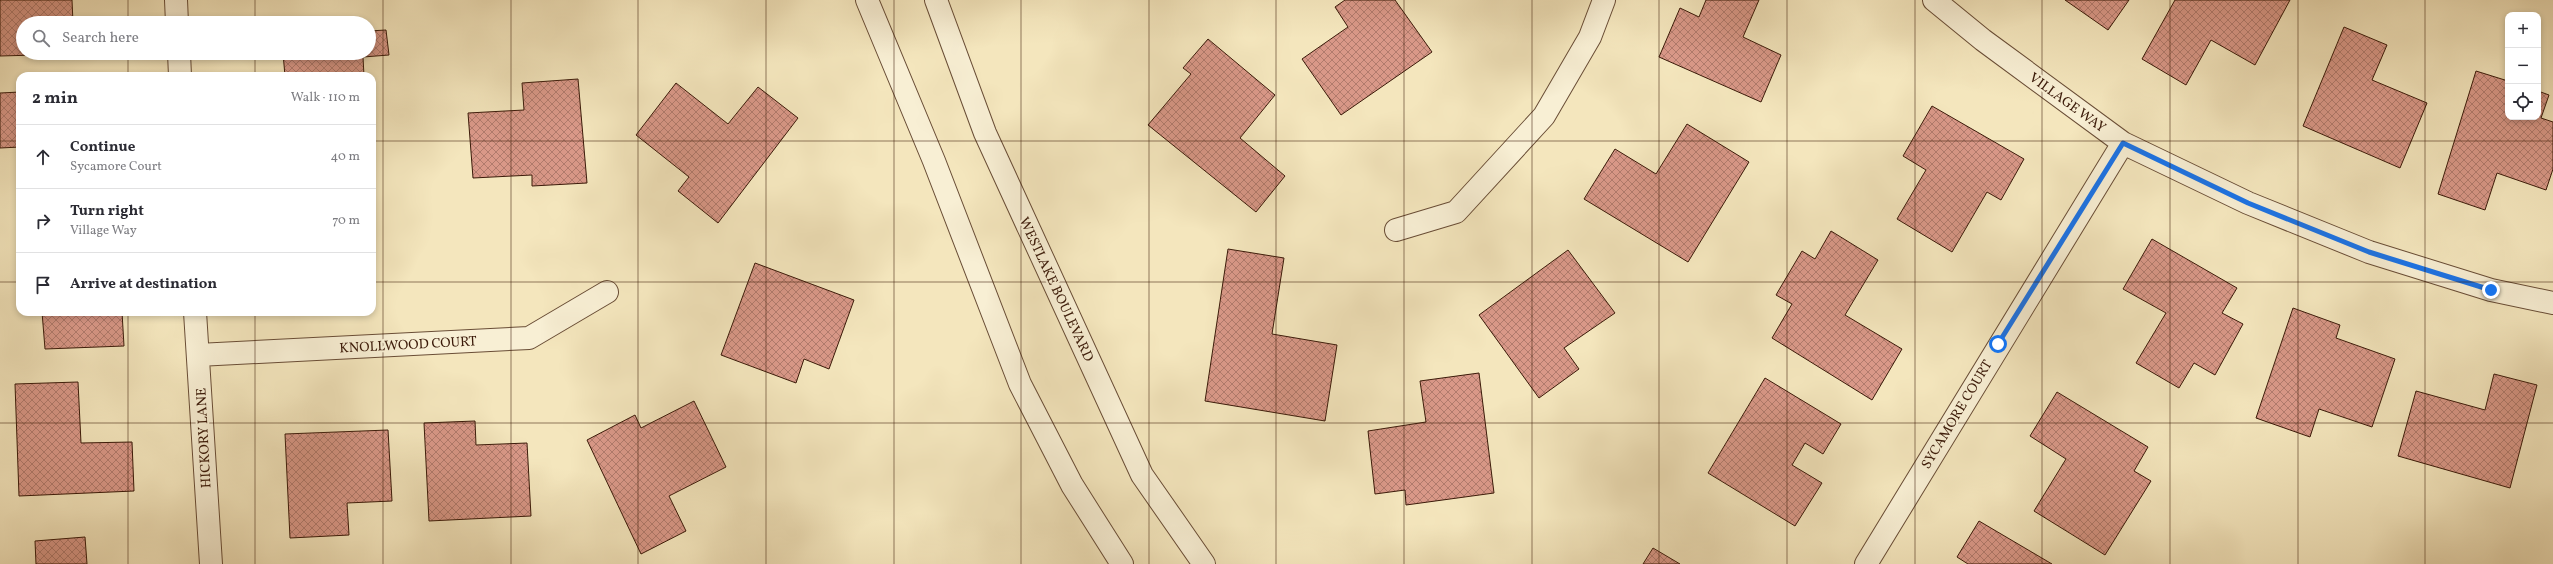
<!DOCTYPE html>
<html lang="en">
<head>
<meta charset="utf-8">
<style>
  body { margin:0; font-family:Vollkorn,serif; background:#f7f7f7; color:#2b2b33 }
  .controls { position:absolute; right:12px; top:12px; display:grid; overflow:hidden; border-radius:8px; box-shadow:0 2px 6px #0003 }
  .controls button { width:36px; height:36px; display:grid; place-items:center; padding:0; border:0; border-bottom:1px solid #e1e1e2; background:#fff; color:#2b2b33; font:20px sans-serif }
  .stop { position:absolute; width:12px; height:12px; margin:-9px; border:3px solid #1a73e8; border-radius:50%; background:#fff }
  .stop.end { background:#1a73e8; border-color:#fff; box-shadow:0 1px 4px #0008 }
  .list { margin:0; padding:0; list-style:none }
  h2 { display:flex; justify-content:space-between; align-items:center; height:52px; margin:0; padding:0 16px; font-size:17px }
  h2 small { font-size:13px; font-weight:400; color:#7c7c81 }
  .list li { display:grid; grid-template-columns:26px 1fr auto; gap:12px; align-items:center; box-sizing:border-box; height:64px; padding:0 16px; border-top:1px solid #e1e1e2 }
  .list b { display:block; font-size:15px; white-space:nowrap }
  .list p { margin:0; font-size:13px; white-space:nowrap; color:#7c7c81 }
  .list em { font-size:13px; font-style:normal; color:#7c7c81 }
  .icon { flex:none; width:22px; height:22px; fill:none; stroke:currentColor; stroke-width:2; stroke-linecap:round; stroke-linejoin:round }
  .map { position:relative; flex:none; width:2553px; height:564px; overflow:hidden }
  .search { position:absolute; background:#fff; box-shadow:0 2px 6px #0003; left:16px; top:16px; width:360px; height:44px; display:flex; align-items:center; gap:10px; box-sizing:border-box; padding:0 14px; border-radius:22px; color:#7c7c81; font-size:15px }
  .panel { position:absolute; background:#fff; box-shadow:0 2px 6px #0003; left:16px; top:72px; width:360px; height:244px; border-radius:12px }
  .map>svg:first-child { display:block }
  .building { fill:url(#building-cross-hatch); stroke:#3b1a09 }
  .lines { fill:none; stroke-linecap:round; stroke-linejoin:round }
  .minor-casing { stroke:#694d36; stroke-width:24 }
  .tertiary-casing { stroke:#694d36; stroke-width:24 }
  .minor { stroke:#f8efd4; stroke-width:22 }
  .tertiary { stroke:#f8efd4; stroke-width:22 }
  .route { stroke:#1a73e8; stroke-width:5 }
  .grid { fill:none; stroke:#3b1a09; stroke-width:1; stroke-opacity:0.55 }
  .labels { text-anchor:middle; stroke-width:4; stroke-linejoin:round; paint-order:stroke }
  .street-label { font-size:14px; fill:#3b1a09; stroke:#f8efd4 }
</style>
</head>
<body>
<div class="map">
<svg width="2553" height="564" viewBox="0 0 2553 564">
  <defs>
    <pattern id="building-cross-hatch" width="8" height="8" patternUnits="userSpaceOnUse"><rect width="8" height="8" fill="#d99888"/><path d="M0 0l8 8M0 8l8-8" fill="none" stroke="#b17b6d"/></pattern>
  </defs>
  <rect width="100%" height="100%" fill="#f4e6bd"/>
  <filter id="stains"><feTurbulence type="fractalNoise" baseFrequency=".005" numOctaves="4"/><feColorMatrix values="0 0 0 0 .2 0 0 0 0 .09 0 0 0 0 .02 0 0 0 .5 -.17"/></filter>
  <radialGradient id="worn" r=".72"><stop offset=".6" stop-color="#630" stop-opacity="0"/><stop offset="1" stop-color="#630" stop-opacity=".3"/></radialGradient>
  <!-- building -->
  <path class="building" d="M0,0h72l1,23h-50v30l50,1 -73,2z
    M1345,0h50l37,52 -91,63 -39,-56 46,-32 -13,-20z
    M1706,0h53l-16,37 38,18 -20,47 -102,-45 21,-49 19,9z
    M2065,0h64l-21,30z
    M2175,0h115l-35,65 -44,-25 -25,45 -44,-26z
    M2344,27l43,18 -15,35 55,23 -27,65 -97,-42z
    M386,30l3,25 -26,2 1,19h-79l-2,-23h86v-22z
    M1208,39l67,56 -35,43 45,38 -29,36 -108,-87 43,-51 -8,-6z
    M2476,71l32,10v36h30v-26l11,4 -8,23 12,4v47l-7,21 -49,-17 -12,37 -47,-16z
    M578,79l9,104 -55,3v-11l-59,3 -5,-65 56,-3 -2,-27z
    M676,83l52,41 30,-37 40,31 -80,105 -40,-32 11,-14 -53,-42z
    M20,92v55l-20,1v-55z
    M1932,106l92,53 -23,41 -14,-8 -35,60 -55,-33 29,-49 -23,-14z
    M1687,124l62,38 -61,100 -104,-63 31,-50 41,25z
    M1831,231l47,29 -33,55 57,34 -30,51 -100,-62 20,-34 -16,-9 26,-44 13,8z
    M2152,239l85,49 -15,25 21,11 -28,51 -21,-12 -15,25 -43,-25 30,-50 -43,-24z
    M1228,249l56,9 -12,76 65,11 -12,76 -120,-20z
    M1568,250l47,63 -51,35 15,21 -40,29 -60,-83z
    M755,263l99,37 -25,69 -25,-10 -8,24 -75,-28z
    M2293,308l47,17 -4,13 59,21 -23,68 -53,-18 -9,28 -54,-19z
    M42,312h80l2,34 -79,3z
    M1479,373l15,120 -88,12 -1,-15 -30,4 -7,-63 58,-9 -6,-41z
    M2494,374l43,11 -27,103 -112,-32 18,-65 69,19z
    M1765,378l76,46 -18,30 -18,-11 -13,22 30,18 -27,43 -87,-53z
    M78,382l3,61 51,-1 2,49 -115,5 -4,-112z
    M2057,392l91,55 -14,24 17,10 -46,74 -71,-44 32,-52 -36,-23z
    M694,401l32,66 -57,29 17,35 -45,23 -54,-114 48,-25 6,13z
    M475,421l1,24 51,-2 4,73 -102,5 -5,-98z
    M388,430l4,71 -45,2 2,32 -59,3 -5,-104z
    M1979,521l73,43h-84l-11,-7z
    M85,537l2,27h-51l-1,-23z
    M1653,548l27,16h-37z"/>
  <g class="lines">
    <defs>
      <path id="minor" d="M176,0l1,23
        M1934,0l49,40 140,103 125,60 121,49 122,38 62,13
        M179,53l1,23
        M1396,230l60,-18 88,-96 46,-79 14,-37
        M195,312l16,252
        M198,355l331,-17 78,-46
        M1866,564l257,-421"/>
      <path id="tertiary" d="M867,0l67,161 86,223 52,101 50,79
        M936,0l49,133 157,342 62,89"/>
    </defs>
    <!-- minor casing -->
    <use href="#minor" class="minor-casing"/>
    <!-- tertiary casing -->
    <use href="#tertiary" class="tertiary-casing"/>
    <!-- minor -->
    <use href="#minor" class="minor"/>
    <!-- tertiary -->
    <use href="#tertiary" class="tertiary"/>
  </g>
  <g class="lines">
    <!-- route -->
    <path class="route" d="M1998,344l125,-201 125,60 121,49 122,38"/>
  </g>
  <!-- grid -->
  <path class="grid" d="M128,0v23M255,0v23M383,0v564M511,0v564M638,0v564M766,0v564M894,0v564M1021,0v564M1149,0v564M1276,0v564M1404,0v564M1532,0v564M1659,0v564M1787,0v564M1915,0v564M2042,0v564M2170,0v564M2298,0v564M2425,0v564M128,53v23M255,53v23M0,141h20M372,141h2181M0,282h20M372,282h2181M128,312v252M255,312v252M0,423h2553"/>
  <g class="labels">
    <!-- street labels -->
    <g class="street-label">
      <text transform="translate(2068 102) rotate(36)" y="5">VILLAGE WAY</text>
      <text transform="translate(1057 289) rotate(65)" y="5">WESTLAKE BOULEVARD</text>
      <text transform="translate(408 344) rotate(-3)" y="5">KNOLLWOOD COURT</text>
      <text transform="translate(1956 414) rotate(-59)" y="5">SYCAMORE COURT</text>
      <text transform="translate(203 438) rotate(-93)" y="5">HICKORY LANE</text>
    </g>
  </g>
  <rect width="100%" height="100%" filter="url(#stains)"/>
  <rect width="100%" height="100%" fill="url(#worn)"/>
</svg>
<div class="controls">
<button>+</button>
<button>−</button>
<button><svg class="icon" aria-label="locate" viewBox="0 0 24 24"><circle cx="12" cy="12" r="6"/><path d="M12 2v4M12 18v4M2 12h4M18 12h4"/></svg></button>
</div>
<div class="stop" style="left:1998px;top:344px"></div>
<div class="stop end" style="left:2491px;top:290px"></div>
<div class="search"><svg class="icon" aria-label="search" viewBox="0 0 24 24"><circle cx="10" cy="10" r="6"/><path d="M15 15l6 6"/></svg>Search here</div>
<section class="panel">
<h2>2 min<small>Walk · 110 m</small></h2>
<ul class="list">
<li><svg class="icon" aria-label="ahead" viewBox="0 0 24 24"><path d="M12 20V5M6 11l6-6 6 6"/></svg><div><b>Continue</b><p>Sycamore Court</p></div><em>40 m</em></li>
<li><svg class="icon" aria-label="right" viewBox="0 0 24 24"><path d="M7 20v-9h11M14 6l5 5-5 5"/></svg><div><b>Turn right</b><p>Village Way</p></div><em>70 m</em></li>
<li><svg class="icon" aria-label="arrive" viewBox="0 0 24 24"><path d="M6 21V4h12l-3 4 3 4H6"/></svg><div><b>Arrive at destination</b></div></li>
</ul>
</section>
</div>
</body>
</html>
